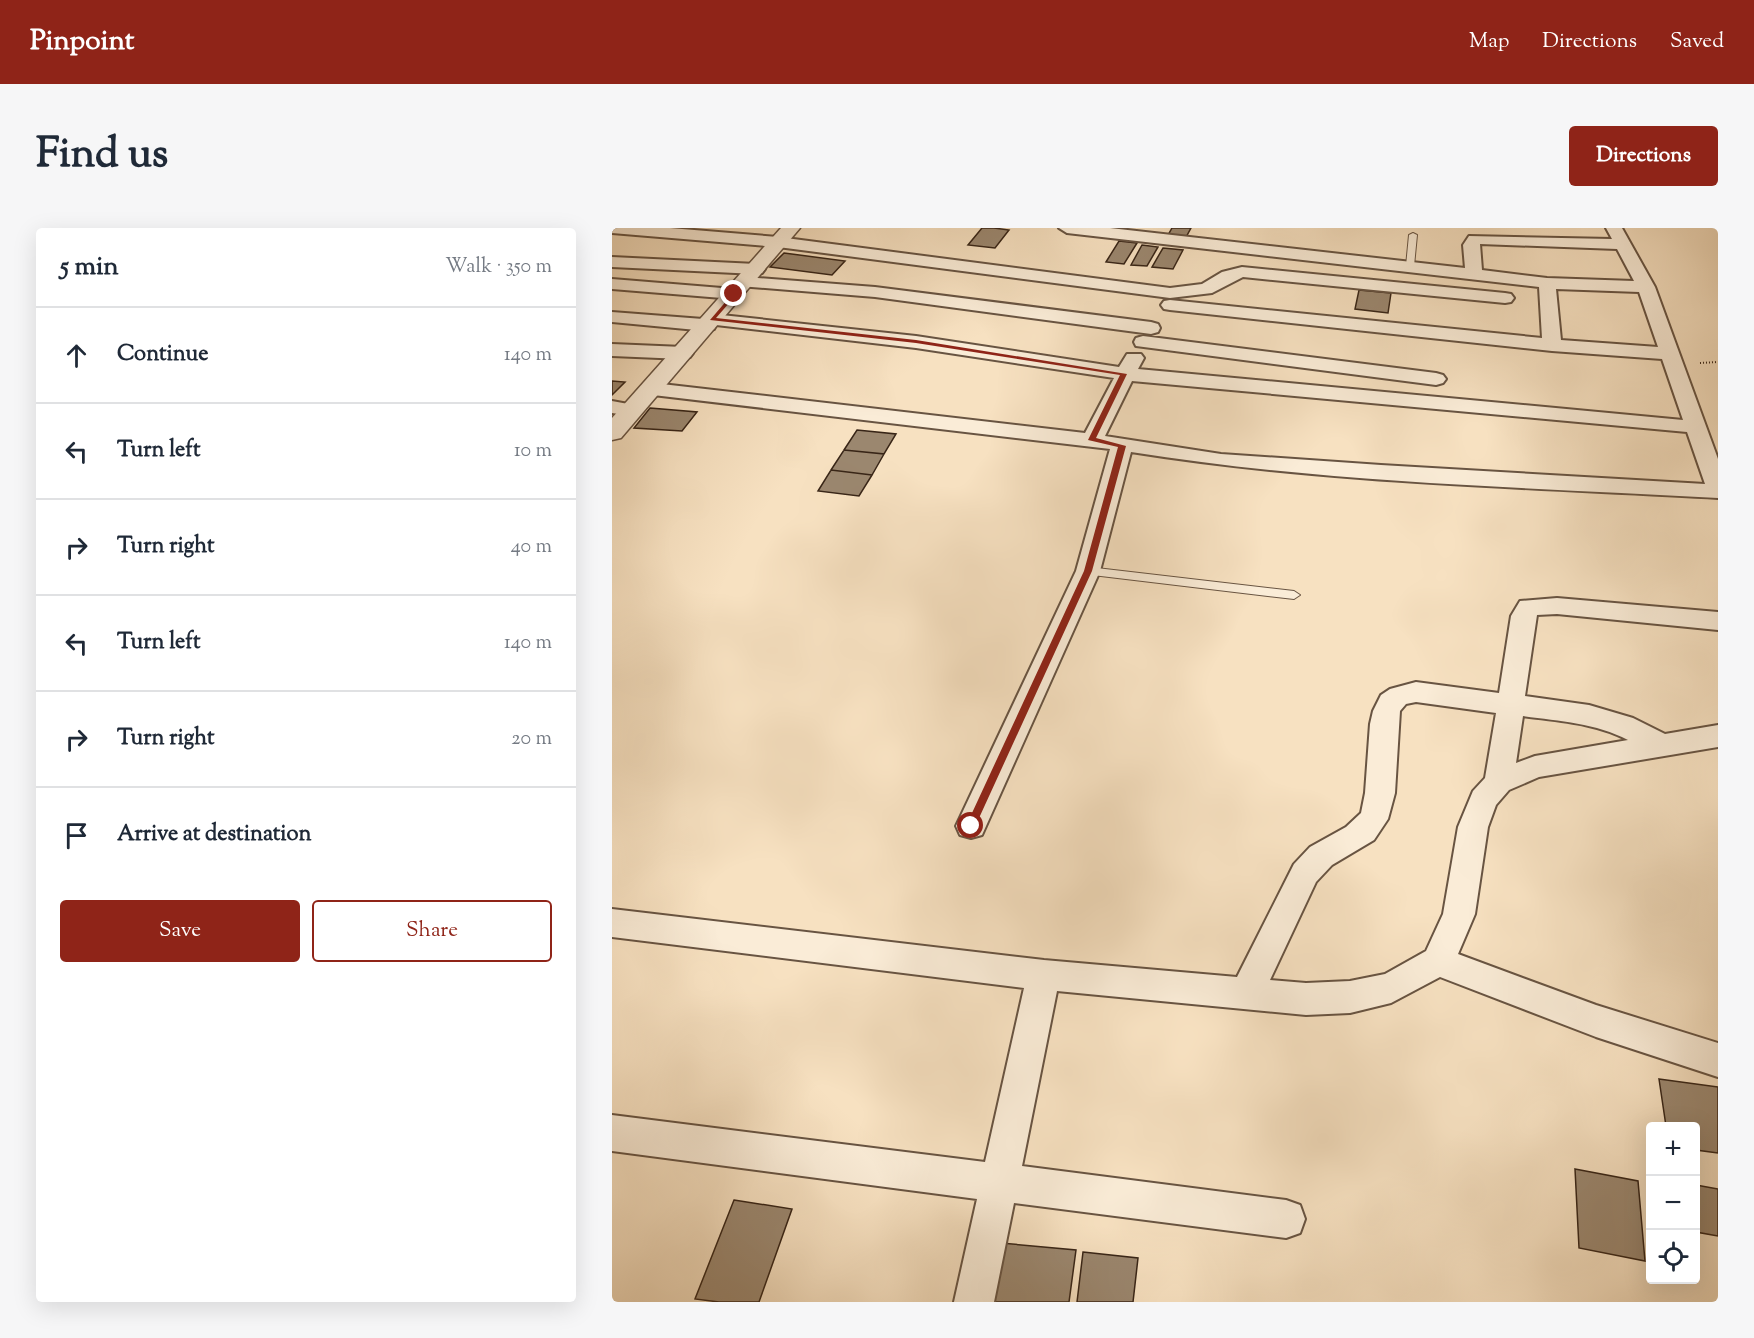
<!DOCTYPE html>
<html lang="en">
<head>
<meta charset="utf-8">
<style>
  body { margin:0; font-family:"Sorts Mill Goudy",serif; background:#f6f6f7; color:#1f2937 }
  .controls { position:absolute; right:18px; bottom:18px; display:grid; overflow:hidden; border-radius:6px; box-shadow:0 6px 24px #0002 }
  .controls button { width:54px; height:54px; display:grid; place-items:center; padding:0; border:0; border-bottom:2px solid #e0e1e3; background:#fff; color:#1f2937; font:30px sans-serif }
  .stop { position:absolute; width:18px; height:18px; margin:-14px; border:4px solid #8f2418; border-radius:50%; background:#fff }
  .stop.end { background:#8f2418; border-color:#fff; box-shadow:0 2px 6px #0008 }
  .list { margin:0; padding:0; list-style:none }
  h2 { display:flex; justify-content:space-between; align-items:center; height:78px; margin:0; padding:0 24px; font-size:26px }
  h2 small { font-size:20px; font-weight:400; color:#747a83 }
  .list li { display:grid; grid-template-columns:39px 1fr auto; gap:18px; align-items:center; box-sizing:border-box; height:96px; padding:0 24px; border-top:2px solid #e0e1e3 }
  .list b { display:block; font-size:22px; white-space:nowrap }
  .list em { font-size:20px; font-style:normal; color:#747a83 }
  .actions { display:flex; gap:12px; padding:18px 24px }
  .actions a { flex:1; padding:14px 0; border:2px solid #8f2418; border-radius:6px; text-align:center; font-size:21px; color:#8f2418 }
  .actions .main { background:#8f2418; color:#fff }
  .icon { flex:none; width:33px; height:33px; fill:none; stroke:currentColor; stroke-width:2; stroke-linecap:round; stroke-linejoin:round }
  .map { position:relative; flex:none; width:1106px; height:1074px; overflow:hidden; border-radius:6px }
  header { display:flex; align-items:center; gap:36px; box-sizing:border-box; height:84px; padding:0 30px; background:#8f2418; color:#fff }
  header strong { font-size:28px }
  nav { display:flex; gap:33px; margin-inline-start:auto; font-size:21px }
  .intro { display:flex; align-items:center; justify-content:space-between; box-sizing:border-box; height:144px; padding:0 36px }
  h1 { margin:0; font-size:42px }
  .button { padding:15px 27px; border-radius:6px; background:#8f2418; color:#fff; font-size:21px; font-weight:700 }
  main { display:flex; gap:36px; padding:0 36px }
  aside { flex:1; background:#fff; border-radius:6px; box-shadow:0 6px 24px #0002 }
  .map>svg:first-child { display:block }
  .building { fill:#9b876f; stroke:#382517; stroke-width:1.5 }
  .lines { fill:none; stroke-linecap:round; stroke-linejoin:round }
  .service-casing { stroke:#685442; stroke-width:2 }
  .minor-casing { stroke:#685442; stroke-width:4 }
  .tertiary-casing { stroke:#685442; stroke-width:3 }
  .path { stroke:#382517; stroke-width:2; stroke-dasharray:1 2; stroke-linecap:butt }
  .service { fill:#faecd7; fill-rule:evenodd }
  .minor { fill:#faecd7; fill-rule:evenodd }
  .tertiary { fill:#faecd7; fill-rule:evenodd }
  .route { fill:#8f2418 }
</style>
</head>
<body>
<header>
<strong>Pinpoint</strong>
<nav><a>Map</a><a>Directions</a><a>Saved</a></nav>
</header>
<div class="intro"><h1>Find us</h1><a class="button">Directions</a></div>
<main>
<aside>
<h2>5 min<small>Walk · 350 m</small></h2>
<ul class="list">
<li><svg class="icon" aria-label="ahead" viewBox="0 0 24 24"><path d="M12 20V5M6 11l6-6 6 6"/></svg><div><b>Continue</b></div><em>140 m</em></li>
<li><svg class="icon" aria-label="left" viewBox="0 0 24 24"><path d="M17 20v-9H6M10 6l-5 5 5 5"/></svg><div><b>Turn left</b></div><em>10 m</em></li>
<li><svg class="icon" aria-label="right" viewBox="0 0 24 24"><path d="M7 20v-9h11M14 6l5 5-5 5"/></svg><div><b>Turn right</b></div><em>40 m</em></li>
<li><svg class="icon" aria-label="left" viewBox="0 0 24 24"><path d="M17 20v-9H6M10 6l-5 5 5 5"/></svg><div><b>Turn left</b></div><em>140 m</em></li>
<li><svg class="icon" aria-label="right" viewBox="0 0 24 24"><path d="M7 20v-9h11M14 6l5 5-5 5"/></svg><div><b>Turn right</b></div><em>20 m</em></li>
<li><svg class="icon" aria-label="arrive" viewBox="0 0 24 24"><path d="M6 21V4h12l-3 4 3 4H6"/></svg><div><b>Arrive at destination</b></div></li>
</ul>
<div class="actions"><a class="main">Save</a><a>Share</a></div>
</aside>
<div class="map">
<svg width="1106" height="1074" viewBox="0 0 1106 1074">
  <rect width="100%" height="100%" fill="#f7e1c1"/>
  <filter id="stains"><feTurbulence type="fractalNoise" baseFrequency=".00333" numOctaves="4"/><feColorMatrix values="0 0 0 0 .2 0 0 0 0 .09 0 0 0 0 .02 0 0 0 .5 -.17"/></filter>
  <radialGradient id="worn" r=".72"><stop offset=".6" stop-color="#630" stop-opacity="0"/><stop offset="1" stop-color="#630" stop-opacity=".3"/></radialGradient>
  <!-- building -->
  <path class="building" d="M370,0h12l15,2 -14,18 -27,-3z
    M560,0h19l-6,11 -18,-2z
    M507,13l18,2 -13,21 -18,-2z
    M530,17l16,2 -11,19 -16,-1z
    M551,20l20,2 -10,19 -21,-2z
    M172,25l61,8 -13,14 -62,-8z
    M747,62l32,3 -3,20 -33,-4z
    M0,153l13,1 -13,13z
    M38,180l47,4 -15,19 -48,-3z
    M245,202l39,4 -12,20 -40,-4z
    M232,222l40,4 -12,21 -41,-5z
    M219,242l41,5 -13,21 -41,-5z
    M1047,851l59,8v66l-22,-3v-24h-30z
    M963,941l63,12 7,80 -66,-13z
    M1084,957l22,4v47l-22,-4z
    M122,972l58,9 -33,93h-40l-24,-3z
    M389,1015l75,7 -7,52h-80z
    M471,1024l55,6 -5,44h-56z"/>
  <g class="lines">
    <defs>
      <path id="service" d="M801,5l4,2 -3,31 -4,2 -4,-2 3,-31z
        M476,339l206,24 6,4 -6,4 -210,-25v-6z"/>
      <path id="minor" d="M0,0h58l108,9 392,51 32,-4 20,-12 20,-5 263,26 6,1 3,4 -3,4 -6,1 -262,-26 -31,16 -42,5 -392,-51 -166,-14z
        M447,0h51l355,40 -2,-23 6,-9 143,3 -6,-11h16l33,59 63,172v39c-196,-11 -393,-15 -587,-46l-31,119 -118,264 -11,3 -11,-3 -4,-9 120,-255 34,-122 -457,-54 -7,-2 -3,-4 3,-4 7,-2 432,50 29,-55 -198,-30 -200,-23 -2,4 -7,2 -95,-9v-10l91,7 3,-4 6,-1 204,22 203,31 8,-13h14l3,4 -6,11 545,51 -21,-61 -110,-8 -382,-41 -6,-1 -3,-4 3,-4 6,-1 372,38 -3,-51 -472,-54zM868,16l137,5 17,32 -87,-3 -65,-8zM944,61l83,3 19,55 -97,-7zM520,153l555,51 18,52 -324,-19 -160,-11 -116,-18z
        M0,29l144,7 6,1 3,4 -3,4 -6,1 -144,-7z
        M133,49l130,10 276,35 7,2 2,4 -2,4 -7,2 -276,-37 -136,-11 -3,-4 3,-4z
        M0,51l122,10 6,1 3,4 -3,4 -6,1 -122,-10z
        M531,108l293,37 7,2 3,4 -3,4 -7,2 -300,-39 -2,-4 2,-4z
        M0,116l71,3 7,2 3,4 -3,4 -7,2 -71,-3z
        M0,173l27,5 3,4 -3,4 -7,2 -20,-3z
        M945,370l161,14v18l-161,-16 -20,1 -12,81 64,9 44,13 32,16 53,-9v22l-179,30 -30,13 -13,15 -8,22 -13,87 -17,40 138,51 122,38v34l-122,-40 -156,-60 -49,26 -41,10 -44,2 -249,-24 -35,175 264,34 14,5 5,14 -5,14 -14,5 -272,-35 -20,99h-40l23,-103 -365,-48v-36l373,47 39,-174 -412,-51v-28l432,51 193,17 57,-113 16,-17 36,-20 15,-14 4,-20 5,-69 3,-13 8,-16 9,-6 26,-7 83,11 12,-77 9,-15zM804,474l80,11 -11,65 -12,13 -15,36 -15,87 -17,37 -41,23 -35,7 -44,2 -36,-3 46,-98 16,-17 42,-25 14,-21 7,-26 5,-82 6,-7zM911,488c36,5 73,7 105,24l-93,16 -19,7z"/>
      <path id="tertiary" d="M169,0h19l-179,210 -9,2v-22z"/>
    </defs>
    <!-- service casing -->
    <use href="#service" class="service-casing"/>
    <!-- minor casing -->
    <use href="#minor" class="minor-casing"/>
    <!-- tertiary casing -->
    <use href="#tertiary" class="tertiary-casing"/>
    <!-- path -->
    <path class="path" d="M1088,135l18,-1"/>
    <!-- service -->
    <use href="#service" class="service"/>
    <!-- minor -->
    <use href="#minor" class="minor"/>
    <!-- tertiary -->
    <use href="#tertiary" class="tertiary"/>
  </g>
  <!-- route -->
  <path class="route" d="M122,64l3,2 -21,24 200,22 211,34 -31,64 30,8 -34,125 -118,258h-7l-1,-3 118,-255 34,-124 -30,-7 32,-65 -204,-32 -206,-23z"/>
  <rect width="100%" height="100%" filter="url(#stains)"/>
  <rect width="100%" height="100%" fill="url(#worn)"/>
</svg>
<div class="controls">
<button>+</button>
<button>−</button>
<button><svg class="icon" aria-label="locate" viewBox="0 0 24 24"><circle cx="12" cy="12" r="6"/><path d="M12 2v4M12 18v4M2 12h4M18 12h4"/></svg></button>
</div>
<div class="stop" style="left:359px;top:598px"></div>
<div class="stop end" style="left:122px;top:66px"></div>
</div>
</main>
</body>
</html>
